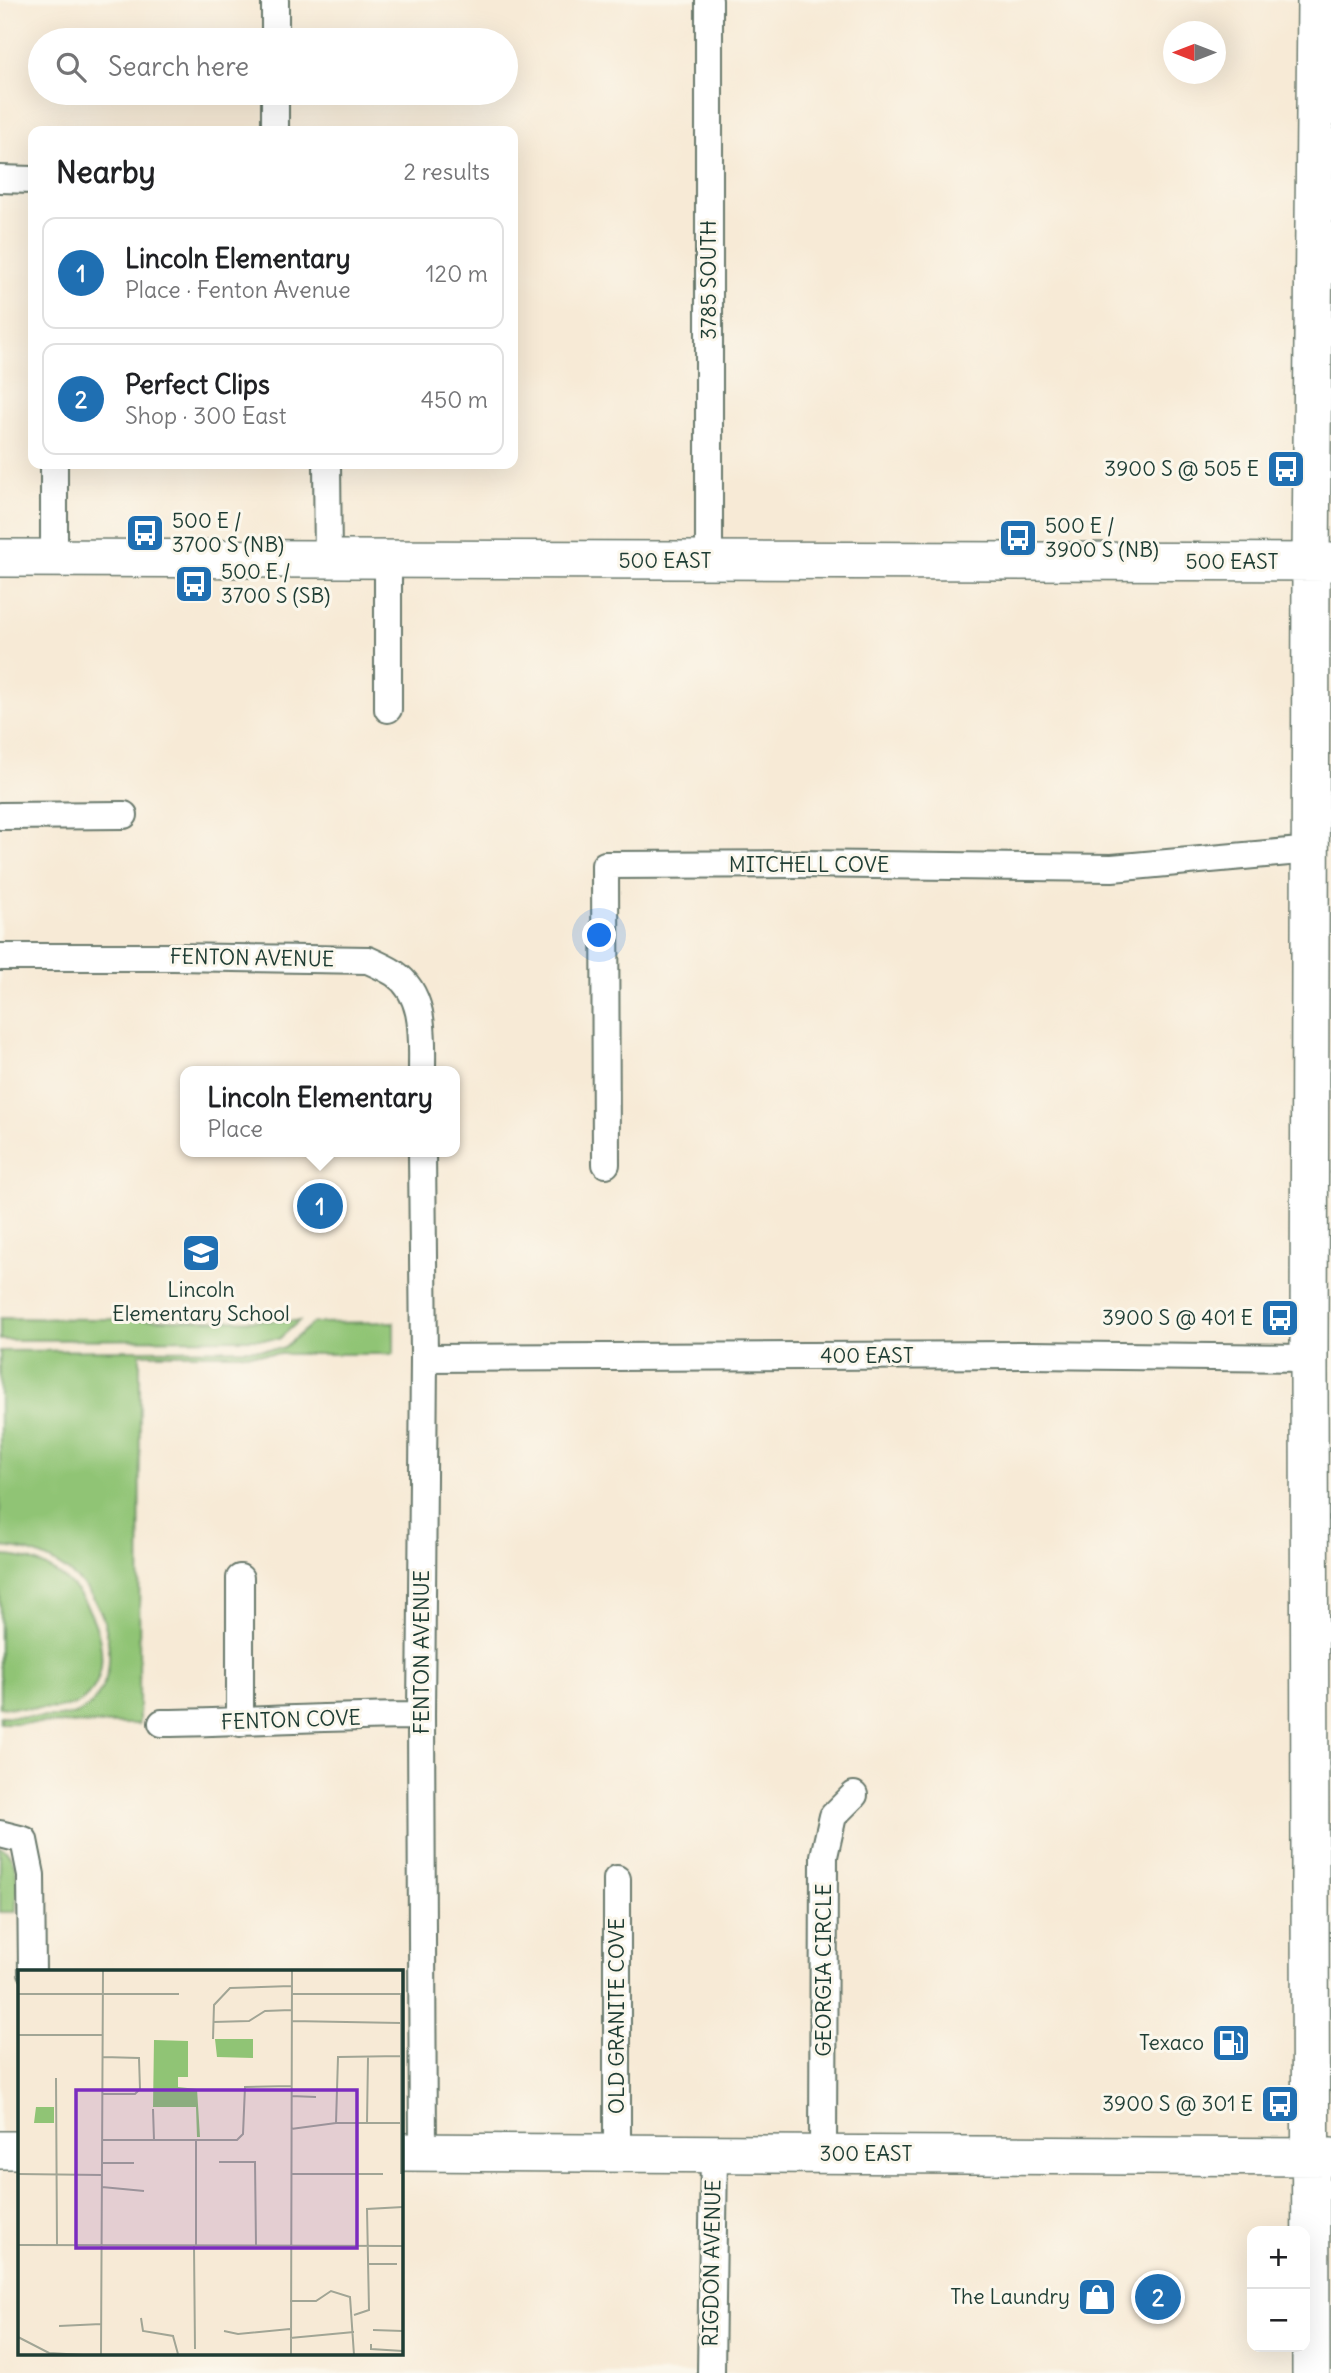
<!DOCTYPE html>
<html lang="en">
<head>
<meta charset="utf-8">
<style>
  body { margin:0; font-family:Delius,sans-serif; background:#f2f2f2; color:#202124 }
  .controls { position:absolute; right:21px; bottom:21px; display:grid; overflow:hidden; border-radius:14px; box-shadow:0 7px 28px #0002 }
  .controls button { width:63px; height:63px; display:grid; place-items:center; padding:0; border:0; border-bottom:2px solid #e0e0e0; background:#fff; color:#202124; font:35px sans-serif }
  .compass { position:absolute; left:1163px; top:21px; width:63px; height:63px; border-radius:50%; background:#fff; box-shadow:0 7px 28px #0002; rotate:270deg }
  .you { position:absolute; left:600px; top:936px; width:24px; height:24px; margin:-18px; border:5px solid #fff; border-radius:50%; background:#1a73e8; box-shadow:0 0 0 10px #1a73e833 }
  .badge { display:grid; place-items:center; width:46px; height:46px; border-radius:50%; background:#1f6fb2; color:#fff; font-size:23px; font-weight:700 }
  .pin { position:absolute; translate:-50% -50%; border:4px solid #fff; box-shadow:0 2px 7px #0006 }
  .popup { position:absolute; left:180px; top:1066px; width:280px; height:91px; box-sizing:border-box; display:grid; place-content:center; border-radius:14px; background:#fff; filter:drop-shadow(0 2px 5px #0005); font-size:23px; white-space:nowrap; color:#757577 }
  .popup b { font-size:26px; color:#202124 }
  .popup::after { content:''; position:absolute; left:50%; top:100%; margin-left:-14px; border:14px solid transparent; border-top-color:#fff }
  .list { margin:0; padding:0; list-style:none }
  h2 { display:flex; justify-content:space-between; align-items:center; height:91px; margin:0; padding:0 28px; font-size:30px }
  h2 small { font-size:23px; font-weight:400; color:#757577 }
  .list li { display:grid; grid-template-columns:46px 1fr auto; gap:21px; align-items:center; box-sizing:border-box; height:112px; margin:0 14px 14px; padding:0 14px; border:2px solid #e0e0e0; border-radius:14px }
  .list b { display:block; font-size:26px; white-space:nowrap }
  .list p { margin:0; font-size:23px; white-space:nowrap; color:#757577 }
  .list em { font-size:23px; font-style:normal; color:#757577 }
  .icon { flex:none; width:38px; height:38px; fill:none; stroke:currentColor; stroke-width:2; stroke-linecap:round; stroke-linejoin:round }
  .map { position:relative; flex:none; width:1331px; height:2373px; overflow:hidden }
  .search { position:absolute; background:#fff; box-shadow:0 7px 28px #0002; left:28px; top:28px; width:490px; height:77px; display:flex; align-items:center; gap:18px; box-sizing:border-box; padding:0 24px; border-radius:38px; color:#757577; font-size:26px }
  .panel { position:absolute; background:#fff; box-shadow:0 7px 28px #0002; left:28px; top:126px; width:490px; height:343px; border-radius:14px }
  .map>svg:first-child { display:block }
  .green { fill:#90c475; stroke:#588054; stroke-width:2 }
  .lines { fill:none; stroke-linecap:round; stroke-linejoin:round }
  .street-casing { stroke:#6b7a6d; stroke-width:30 }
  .secondary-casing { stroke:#6b7a6d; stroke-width:40 }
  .street { stroke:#fff; stroke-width:26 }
  .secondary { stroke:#fff; stroke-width:37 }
  .labels { text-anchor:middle; stroke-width:6; stroke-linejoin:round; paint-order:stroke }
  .street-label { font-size:21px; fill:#1f3d34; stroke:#fbf7ec }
  .poi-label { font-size:21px; fill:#1f3d34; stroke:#fbf7ec; text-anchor:end }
  .inset-road { fill:none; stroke:#a1a595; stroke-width:2 }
  .view { fill:#7b2cbf; fill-opacity:0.15; stroke:#7b2cbf; stroke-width:3.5 }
  .inset-edge { fill:none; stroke:#1f3d34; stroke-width:3.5 }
</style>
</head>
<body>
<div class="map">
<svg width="1331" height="2373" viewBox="0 0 1331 2373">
  <rect width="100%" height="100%" fill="#fbf7ec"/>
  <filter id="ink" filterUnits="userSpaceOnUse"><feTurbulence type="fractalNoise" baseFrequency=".0143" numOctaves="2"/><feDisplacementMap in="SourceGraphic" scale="14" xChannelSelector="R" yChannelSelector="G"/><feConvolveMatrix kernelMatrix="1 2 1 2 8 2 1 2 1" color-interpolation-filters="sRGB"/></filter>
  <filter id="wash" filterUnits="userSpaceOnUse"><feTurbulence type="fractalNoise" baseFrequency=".00686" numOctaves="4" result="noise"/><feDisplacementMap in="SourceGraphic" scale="28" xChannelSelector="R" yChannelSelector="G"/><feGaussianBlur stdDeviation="1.57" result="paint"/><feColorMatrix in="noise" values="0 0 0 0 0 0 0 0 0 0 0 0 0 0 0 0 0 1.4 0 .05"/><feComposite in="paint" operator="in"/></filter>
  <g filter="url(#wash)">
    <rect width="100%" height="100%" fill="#f7ead6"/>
    <!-- green -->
    <path class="green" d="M0,1318l299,3 -20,18 -279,1z
      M394,1322v32h-254l-1,370 -139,-1v-7c20,0 58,4 75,-2 15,-5 24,-18 29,-31 6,-13 6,-27 4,-42 -5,-55 -56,-91 -108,-94v-196l282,-2 31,-26z
      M0,1556c25,-1 50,10 69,27 28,26 51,92 11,119 -17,11 -59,5 -80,5z
      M0,1847c23,11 16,43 16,65h-16z"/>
  </g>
  <g filter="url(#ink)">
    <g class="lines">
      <defs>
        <path id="street" d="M709,0v561
          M275,40v-40
          M275,131v-38
          M0,179l33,1
          M327,464l1,96
          M54,558v-94
          M388,560v149
          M0,816l124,-1
          M0,957h173l195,3c9,4 18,8 26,13 32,22 28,64 28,98
          M422,1152l2,206 -3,358 2,436
          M606,1164l-1,-299 192,-1 315,4 199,-18
          M424,1358l605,-3 280,3
          M240,1578v145
          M162,1723c86,-1 173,-7 259,-7
          M0,1834l24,6 7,35 1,97
          M617,1879v273
          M823,2154l1,-298 9,-40 21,-21
          M711,2373l3,-220"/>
        <path id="secondary" d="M0,558l1331,4
          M0,2150h19
          M401,2152l930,5
          M1311,2373l-2,-1015 2,-796 5,-562"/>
      </defs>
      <!-- street casing -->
      <use href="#street" class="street-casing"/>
      <!-- secondary casing -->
      <use href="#secondary" class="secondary-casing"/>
      <!-- street -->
      <use href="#street" class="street"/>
      <!-- secondary -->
      <use href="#secondary" class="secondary"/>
    </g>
  </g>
  <!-- icons -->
  <defs>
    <symbol id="bus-square" viewBox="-11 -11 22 22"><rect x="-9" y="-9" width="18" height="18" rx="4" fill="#1f6fb2" stroke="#fbf7ec"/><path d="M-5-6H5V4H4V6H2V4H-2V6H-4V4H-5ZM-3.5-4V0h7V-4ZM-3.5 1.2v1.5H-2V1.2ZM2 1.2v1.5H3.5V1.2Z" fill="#fff"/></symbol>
    <symbol id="school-square" viewBox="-11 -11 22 22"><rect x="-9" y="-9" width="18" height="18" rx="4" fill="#1f6fb2" stroke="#fbf7ec"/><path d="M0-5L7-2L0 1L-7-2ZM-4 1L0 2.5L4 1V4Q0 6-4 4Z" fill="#fff"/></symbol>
    <symbol id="fuel-square" viewBox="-11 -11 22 22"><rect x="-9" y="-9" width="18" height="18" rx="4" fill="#1f6fb2" stroke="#fbf7ec"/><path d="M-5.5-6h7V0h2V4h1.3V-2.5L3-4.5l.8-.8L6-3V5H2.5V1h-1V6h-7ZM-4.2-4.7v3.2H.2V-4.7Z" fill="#fff"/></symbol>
    <symbol id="shop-square" viewBox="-11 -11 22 22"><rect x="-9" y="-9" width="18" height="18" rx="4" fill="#1f6fb2" stroke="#fbf7ec"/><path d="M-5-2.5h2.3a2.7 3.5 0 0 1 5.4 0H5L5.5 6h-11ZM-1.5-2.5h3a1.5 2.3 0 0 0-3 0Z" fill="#fff"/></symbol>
  </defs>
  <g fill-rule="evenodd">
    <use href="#bus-square" x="1264" y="447" width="44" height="44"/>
    <use href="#bus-square" x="123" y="511" width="44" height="44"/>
    <use href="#bus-square" x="996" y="516" width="44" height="44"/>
    <use href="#bus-square" x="172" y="562" width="44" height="44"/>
    <use href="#school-square" x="179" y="1231" width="44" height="44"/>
    <use href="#bus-square" x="1258" y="1296" width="44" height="44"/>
    <use href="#fuel-square" x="1209" y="2021" width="44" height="44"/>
    <use href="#bus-square" x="1258" y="2082" width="44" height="44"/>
    <use href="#shop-square" x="1075" y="2275" width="44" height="44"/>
  </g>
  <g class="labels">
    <!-- street labels -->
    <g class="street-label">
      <text transform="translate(709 280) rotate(-90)" y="7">3785 SOUTH</text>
      <text x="665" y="568">500 EAST</text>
      <text x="1232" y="569">500 EAST</text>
      <text x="809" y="872">MITCHELL COVE</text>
      <text transform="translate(252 958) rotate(1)" y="7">FENTON AVENUE</text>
      <text x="867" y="1363">400 EAST</text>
      <text transform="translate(422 1652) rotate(-90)" y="7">FENTON AVENUE</text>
      <text transform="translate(291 1720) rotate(-2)" y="7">FENTON COVE</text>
      <text transform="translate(824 1970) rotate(-90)" y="7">GEORGIA CIRCLE</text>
      <text transform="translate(617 2016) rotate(-90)" y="7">OLD GRANITE COVE</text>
      <text x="866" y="2161">300 EAST</text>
      <text transform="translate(712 2263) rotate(-89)" y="7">RIGDON AVENUE</text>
    </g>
    <!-- poi labels -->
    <g class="poi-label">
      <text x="1259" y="476">3900 S @ 505 E</text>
      <text x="172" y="528" text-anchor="start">500 E /<tspan x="172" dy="24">3700 S (NB)</tspan></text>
      <text x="1045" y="533" text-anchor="start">500 E /<tspan x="1045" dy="24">3900 S (NB)</tspan></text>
      <text x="221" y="579" text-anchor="start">500 E /<tspan x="221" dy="24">3700 S (SB)</tspan></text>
      <text x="201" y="1297" text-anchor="middle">Lincoln<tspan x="201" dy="24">Elementary School</tspan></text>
      <text x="1253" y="1325">3900 S @ 401 E</text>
      <text x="1204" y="2050">Texaco</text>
      <text x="1253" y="2111">3900 S @ 301 E</text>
      <text x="1070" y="2304">The Laundry</text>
    </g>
  </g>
  <!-- overview -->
  <g transform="translate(18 1970)">
    <rect width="385" height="385" fill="#f7ead6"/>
    <path d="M197,69h38v19l-36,-1zM136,70l34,1v36h-10v10l19,2 3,48h-3l-1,-30h-43zM18,137h18v16h-20z" fill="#90c475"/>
    <path class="inset-road" d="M0,24h161M273,24h110v180M273,51l110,2M195,52l36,-1 16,-10 26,-1M0,65h85M195,69l1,-34 16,-17 61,-2M38,108l1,167M84,124h33l5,-5 -1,-31 -36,-1M273,126l25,1M135,139l1,31M318,153l2,-66 63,-1M349,153l1,-67M273,159l45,-6h67M84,170h135l6,-6 2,-47 46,-1M178,170v105M201,192h36l1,83M84,193h32M0,204l84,1M273,204h92M84,217l42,4M0,275l385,1M176,275l1,104M351,294h28M272,331h26l15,-10 19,6 4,58M336,345l15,-5 -2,-101 36,-2M123,348l2,13 30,5 5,18M41,356l42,-2M355,360l30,1M206,361l14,3 52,-5M0,367l31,16 34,2M272,368l64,-6M353,374v5l32,2M83,385l2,-385M273,385l1,-385"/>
    <path class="view" d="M58,120h281v158h-281z"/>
    <rect width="385" height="385" class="inset-edge"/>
  </g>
</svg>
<div class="controls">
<button>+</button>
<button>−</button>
</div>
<svg class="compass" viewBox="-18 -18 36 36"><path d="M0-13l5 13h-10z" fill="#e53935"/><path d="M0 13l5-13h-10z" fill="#757577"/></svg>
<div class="you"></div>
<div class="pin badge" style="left:320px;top:1206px">1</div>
<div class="popup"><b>Lincoln Elementary</b>Place</div>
<div class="pin badge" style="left:1158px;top:2297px">2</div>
<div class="search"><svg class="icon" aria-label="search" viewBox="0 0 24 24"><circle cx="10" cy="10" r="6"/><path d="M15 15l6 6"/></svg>Search here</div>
<section class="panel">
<h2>Nearby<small>2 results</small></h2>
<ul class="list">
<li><span class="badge">1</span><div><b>Lincoln Elementary</b><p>Place · Fenton Avenue</p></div><em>120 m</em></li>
<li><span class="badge">2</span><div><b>Perfect Clips</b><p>Shop · 300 East</p></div><em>450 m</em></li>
</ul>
</section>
</div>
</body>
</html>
